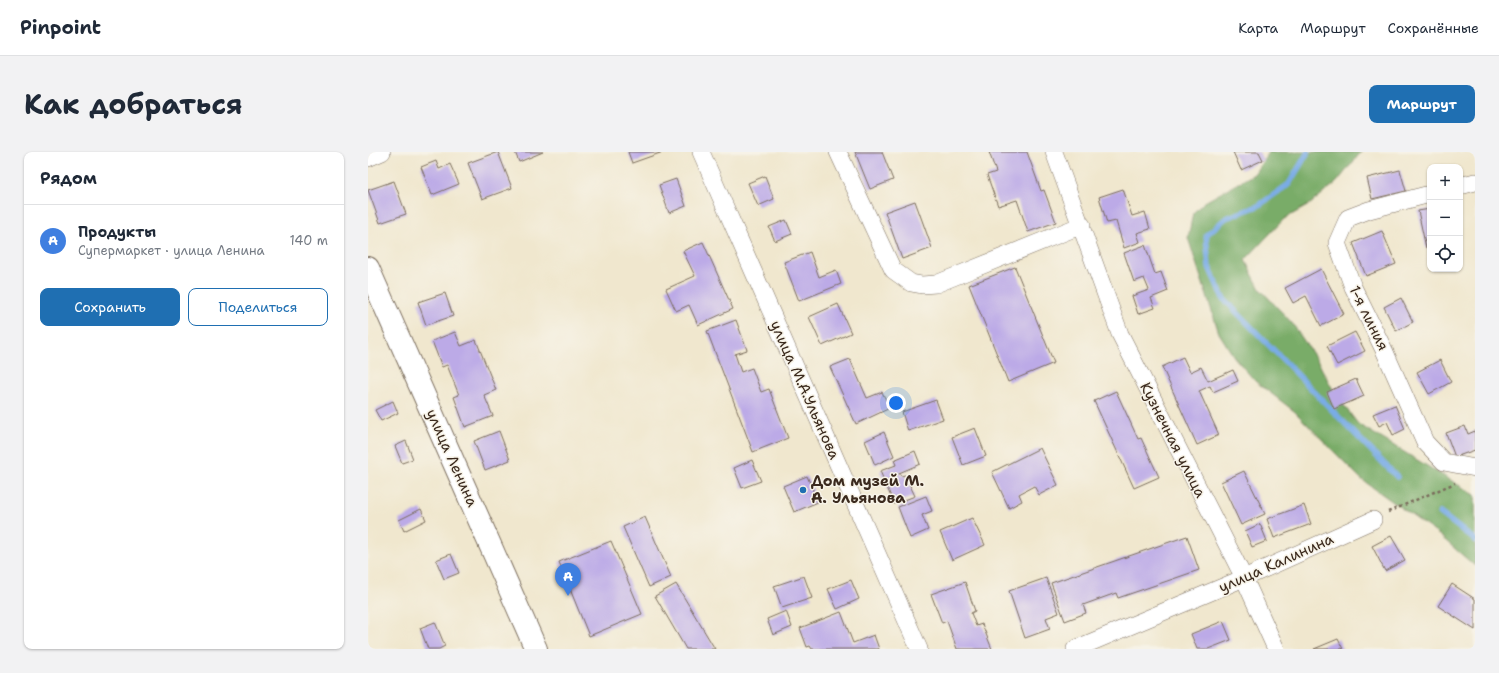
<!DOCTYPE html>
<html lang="ru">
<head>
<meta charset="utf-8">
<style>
  body { margin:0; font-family:"Shantell Sans",sans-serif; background:#f2f2f3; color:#1f2937 }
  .controls { position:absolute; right:12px; top:12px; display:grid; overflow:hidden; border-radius:8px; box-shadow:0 1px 3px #0004 }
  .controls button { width:36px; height:36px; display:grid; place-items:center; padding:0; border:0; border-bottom:1px solid #e0e1e3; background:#fff; color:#1f2937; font:20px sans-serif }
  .you { position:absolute; left:528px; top:251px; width:14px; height:14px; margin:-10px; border:3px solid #fff; border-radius:50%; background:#1a73e8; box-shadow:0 0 0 6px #1a73e833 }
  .badge { display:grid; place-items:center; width:26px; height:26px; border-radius:50%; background:#1f6fb2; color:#fff; font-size:13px; font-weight:700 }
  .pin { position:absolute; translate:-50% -33px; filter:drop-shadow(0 1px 2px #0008) }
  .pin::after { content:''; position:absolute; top:21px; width:14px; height:12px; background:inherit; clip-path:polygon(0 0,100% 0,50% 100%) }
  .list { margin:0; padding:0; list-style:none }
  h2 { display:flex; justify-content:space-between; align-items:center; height:52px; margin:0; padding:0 16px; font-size:17px }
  h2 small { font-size:13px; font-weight:400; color:#747a83 }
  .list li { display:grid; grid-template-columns:26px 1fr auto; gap:12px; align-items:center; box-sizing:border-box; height:72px; padding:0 16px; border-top:1px solid #e0e1e3 }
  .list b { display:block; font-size:15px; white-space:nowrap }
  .list p { margin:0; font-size:13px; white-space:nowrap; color:#747a83 }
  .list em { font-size:13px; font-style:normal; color:#747a83 }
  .actions { display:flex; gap:8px; padding:12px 16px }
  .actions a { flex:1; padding:9px 0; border:1px solid #1f6fb2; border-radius:8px; text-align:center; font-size:14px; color:#1f6fb2 }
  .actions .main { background:#1f6fb2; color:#fff }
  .icon { flex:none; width:22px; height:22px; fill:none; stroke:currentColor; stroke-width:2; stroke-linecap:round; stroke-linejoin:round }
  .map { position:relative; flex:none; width:1107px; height:497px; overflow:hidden; border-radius:8px }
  header { display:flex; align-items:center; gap:24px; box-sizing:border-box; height:56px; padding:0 20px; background:#fff; border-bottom:1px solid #e0e1e3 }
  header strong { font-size:19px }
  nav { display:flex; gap:22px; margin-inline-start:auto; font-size:14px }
  .intro { display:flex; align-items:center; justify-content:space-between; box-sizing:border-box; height:96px; padding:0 24px }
  h1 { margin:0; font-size:28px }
  .button { padding:10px 18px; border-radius:8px; background:#1f6fb2; color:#fff; font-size:14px; font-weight:700 }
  main { display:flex; gap:24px; padding:0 24px }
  aside { flex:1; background:#fff; border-radius:8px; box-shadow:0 1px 3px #0004 }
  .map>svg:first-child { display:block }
  .forest { fill:#79ac67; stroke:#5a6b42 }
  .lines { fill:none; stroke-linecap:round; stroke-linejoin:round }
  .stream { stroke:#79ace6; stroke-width:5.5 }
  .building { fill:#bcaae7 }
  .minor-casing { stroke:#7a6c5c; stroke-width:18 }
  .major-casing { stroke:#7a6c5c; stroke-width:24 }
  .path { stroke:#7a6c5c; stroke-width:2.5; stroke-dasharray:3 3; stroke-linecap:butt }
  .minor { stroke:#fff; stroke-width:17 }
  .major { stroke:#fff; stroke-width:22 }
  .poi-dot { fill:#1f6fb2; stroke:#f7f3e8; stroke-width:1.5 }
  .labels { text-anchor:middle; stroke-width:3; stroke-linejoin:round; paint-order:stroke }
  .street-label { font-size:15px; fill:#3b2a1e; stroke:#f7f3e8 }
  .poi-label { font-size:15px; font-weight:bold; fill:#3b2a1e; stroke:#f7f3e8; text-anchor:start }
</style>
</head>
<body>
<header>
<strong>Pinpoint</strong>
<nav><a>Карта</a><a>Маршрут</a><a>Сохранённые</a></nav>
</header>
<div class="intro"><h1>Как добраться</h1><a class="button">Маршрут</a></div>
<main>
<aside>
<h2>Рядом<small></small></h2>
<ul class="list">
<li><span class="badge" style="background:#3f7fe0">A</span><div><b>Продукты</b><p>Супермаркет · улица Ленина</p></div><em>140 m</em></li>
</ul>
<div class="actions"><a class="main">Сохранить</a><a>Поделиться</a></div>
</aside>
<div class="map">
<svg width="1107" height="497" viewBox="0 0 1107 497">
  <rect width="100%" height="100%" fill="#f7f3e8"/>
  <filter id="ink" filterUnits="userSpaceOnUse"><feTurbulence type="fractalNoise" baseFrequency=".025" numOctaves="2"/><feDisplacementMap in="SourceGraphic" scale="8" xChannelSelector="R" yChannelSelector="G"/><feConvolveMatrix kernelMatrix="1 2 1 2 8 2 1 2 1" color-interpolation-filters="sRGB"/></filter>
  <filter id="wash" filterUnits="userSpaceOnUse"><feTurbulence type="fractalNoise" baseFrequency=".012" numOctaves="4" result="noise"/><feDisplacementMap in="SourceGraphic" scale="16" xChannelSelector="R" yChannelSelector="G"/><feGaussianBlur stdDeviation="0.9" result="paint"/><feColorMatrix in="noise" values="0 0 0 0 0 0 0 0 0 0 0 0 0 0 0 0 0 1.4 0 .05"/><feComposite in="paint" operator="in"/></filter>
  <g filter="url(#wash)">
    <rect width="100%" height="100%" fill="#f0e7ce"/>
    <!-- forest -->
    <path class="forest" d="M901,0h92l-24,30 -28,23 -25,14 -39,41 15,29 32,34 25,37 19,35 22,29 117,71v71l-36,-31 -78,-56 -67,-68 -39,-30 -21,-24 -15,-24 -31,-95 5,-25 10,-10 51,-29z"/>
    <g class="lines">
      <!-- stream -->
      <path class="stream" d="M940,0l-19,32 -31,22 -32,12 -20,17 3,32 14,31 174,179
        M1072,361l35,27"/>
    </g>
    <g id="blocks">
      <!-- building -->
      <path class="building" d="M130,0l14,36 -30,11 -14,-36z
        M147,0h28l-24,10z
        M260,0h35l-31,11z
        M487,0h27l11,28 -23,9z
        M621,0h38l14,39 3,-1 12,32 -28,10 -11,-32 -19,6 -11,-31 9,-3z
        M865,0h26l4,8 -22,10z
        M68,9l3,8 11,-5 9,20 -27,11 -11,-28z
        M1032,18l6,21 -34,8 -5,-21z
        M397,24l9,23 -16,7 -10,-23z
        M308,27l10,27 -17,7 -10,-28z
        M26,29l12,33 -26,9 -12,-33z
        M755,37l9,27 13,-4 5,17 -13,4 3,9 -16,6 -8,-27 -9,2 -8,-26z
        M547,49l17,47 -30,11 -17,-47z
        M1062,57v38l-4,1 -8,-37z
        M418,68l6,14 -17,7 -6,-14z
        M1014,79l14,33 -30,12 -13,-33z
        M335,90l30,67 -35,16 -9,-20 -13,6 -10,-22 29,-13 -12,-25z
        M777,93l10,29 6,-2 7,19 -17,7 4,10 -17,6 -6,-18 17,-6 -5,-12 -10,4 -10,-29z
        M442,100l9,25 17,-7 5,14 -42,17 -15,-39z
        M647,115l39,96 -46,19 -39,-97z
        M953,117l23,45 -23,12 -15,-30 -13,7 -8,-15z
        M77,141l8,23 -27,9 -8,-23z
        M1033,146l12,24 -17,9 -12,-24z
        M470,152l13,29 -29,13 -13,-29z
        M368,168l11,30 -12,4 6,18 11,-4 9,24 8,-3 19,49 -35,14 -46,-121z
        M87,180l6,14 15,-6 20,50 -12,5 9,21 -28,11 -11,-30 5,-2 -12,-30 -5,2 -10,-26z
        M987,180l10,19 -28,14 -10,-19z
        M815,205l7,15 11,-5 7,14 25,-11 5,11 -25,11 -3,-6 -11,5 20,44 -22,10 -35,-78z
        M482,207l17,39 15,-6 8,16 -34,16 -26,-57z
        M1072,208l11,22 -22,12 -12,-22z
        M988,227l8,17 -30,13 -7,-17z
        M748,239l22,48 3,-1 18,39 -25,11 -40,-87z
        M568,248l7,19 -35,12 -6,-19z
        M25,249l5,12 -17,8 -6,-11z
        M1027,253l10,24 -12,6 -6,-13 -8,4 -6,-12z
        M1097,274l3,8 7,-3v19l-20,7 -9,-24z
        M607,276l11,28 -23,9 -11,-28z
        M131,279l11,29 -25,10 -11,-29z
        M516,280l10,24 -19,9 -10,-24z
        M38,289l7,18 -11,4 -7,-17z
        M672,296l18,37 -19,10 -5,-9 -15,8 3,7 -13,7 -17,-36z
        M547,299l5,13 -21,9 2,3 4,-1 10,21 -21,8 -14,-33 16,-6 -2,-5z
        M384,308l9,21 -19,7 -8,-20z
        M876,319l21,43 -24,11 -20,-43z
        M439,324l11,26 -24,10 -11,-26z
        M558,344l6,15 -10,4 6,15 -18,8 -12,-31z
        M936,353l7,19 -37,14 -7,-19z
        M53,357l5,11 -22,11 -5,-11z
        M277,365l26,60 -22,10 -26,-60z
        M604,366l13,27 -33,15 -12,-28z
        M892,372l7,17 -15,6 -7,-16z
        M819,384l12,34 -81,28 -2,-5 -33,12 3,8 -21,8 -14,-38z
        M1023,384l14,24 -20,11 -13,-25z
        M243,389l31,73 -53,22 -30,-74z
        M83,402l8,19 -15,6 -8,-19z
        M436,424l8,22 -30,10 -8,-22z
        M678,426l13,35 -13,5 4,11 -25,9 -16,-47z
        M483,428l8,19 -22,10 -9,-20z
        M597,430l10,29 -4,2 5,13 6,-2 10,25h-35l-10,-28 -5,2 -11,-29z
        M308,432l39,65h-29l-31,-53z
        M1084,432l23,15v31l-37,-24z
        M418,459l6,16 -19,8 -6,-16z
        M473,460l12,31 21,-8 5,14h-67l-2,-3 -3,1 -7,-19z
        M855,469l8,19 -23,9h-11l-6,-15z
        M67,470l10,24 -6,3h-11l-8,-21z
        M970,487l5,10h-29z"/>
    </g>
  </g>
  <g filter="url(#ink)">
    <use href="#blocks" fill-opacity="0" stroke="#7a6c5c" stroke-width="1"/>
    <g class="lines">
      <defs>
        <path id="minor" d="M333,0l218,497
          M470,0l55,118 18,13 11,2 14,-1 146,-59
          M686,0l66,182 124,244 32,71
          M0,6l14,-6
          M1092,34l15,-4
          M1062,42l-61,16 -21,8 -11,25 16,44 31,63 41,92 19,20 31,6
          M707,497l169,-71 129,-58"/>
        <path id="major" d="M0,116l168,381"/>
      </defs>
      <!-- minor casing -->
      <use href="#minor" class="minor-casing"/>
      <!-- major casing -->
      <use href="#major" class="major-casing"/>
      <!-- path -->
      <path class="path" d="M1020,360l67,-29"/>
      <!-- minor -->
      <use href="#minor" class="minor"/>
      <!-- major -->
      <use href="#major" class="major"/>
    </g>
  </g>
  <!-- markers -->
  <circle class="poi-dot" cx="435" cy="338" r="4"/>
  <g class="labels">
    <!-- street labels -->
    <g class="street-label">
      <text transform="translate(1001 166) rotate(64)" y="5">1-я линия</text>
      <text transform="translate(437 238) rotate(66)" y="5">улица М.А.Ульянова</text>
      <text transform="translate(805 288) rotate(63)" y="5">Кузнечная улица</text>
      <text transform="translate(84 306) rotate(66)" y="5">улица Ленина</text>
      <text transform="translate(908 411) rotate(-24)" y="5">улица Калинина</text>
    </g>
    <!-- poi labels -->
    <g class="poi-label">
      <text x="443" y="334">Дом музей М.<tspan x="443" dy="17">А. Ульянова</tspan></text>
    </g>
  </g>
</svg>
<div class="controls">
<button>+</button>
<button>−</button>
<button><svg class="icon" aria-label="locate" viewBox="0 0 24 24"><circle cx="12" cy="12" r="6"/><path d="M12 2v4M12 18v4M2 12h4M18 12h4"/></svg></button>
</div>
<div class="you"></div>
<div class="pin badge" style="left:200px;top:444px;background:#3f7fe0">A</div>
</div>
</main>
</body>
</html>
